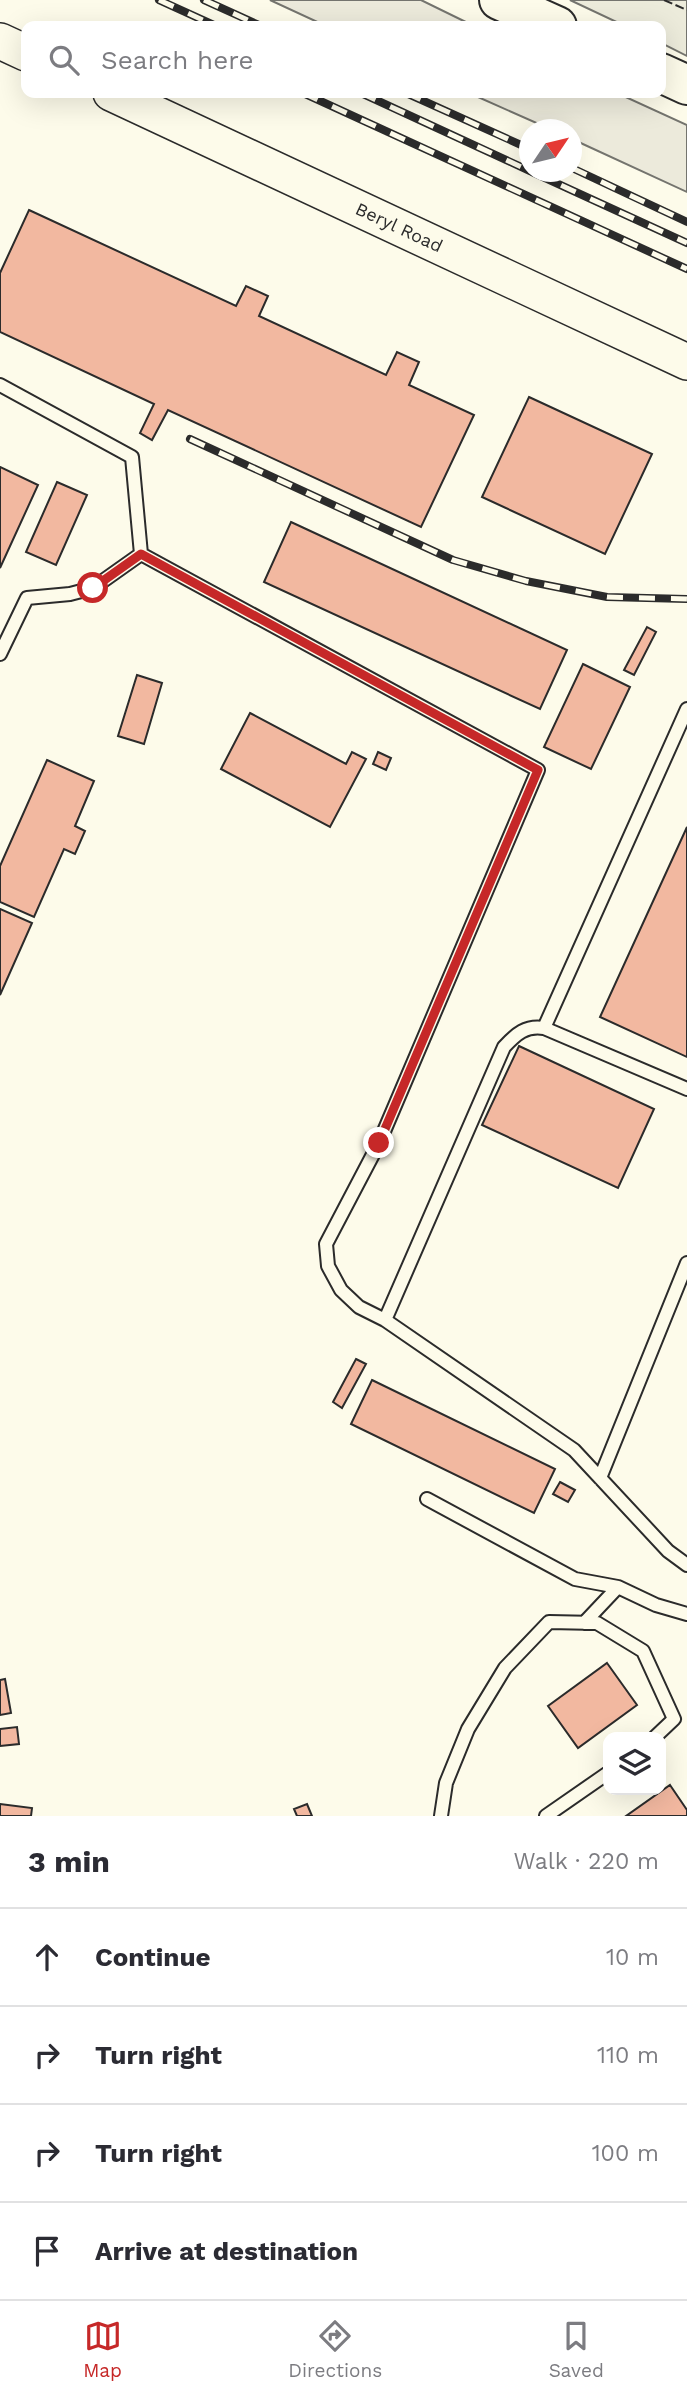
<!DOCTYPE html>
<html lang="en">
<head>
<meta charset="utf-8">
<style>
  body { margin:0; font-family:"Work Sans",sans-serif; background:#f2f2f3; color:#2b2b33 }
  .controls { position:absolute; right:21px; bottom:21px; display:grid; overflow:hidden; border-radius:14px; box-shadow:0 7px 28px #0002 }
  .controls button { width:63px; height:63px; display:grid; place-items:center; padding:0; border:0; border-bottom:2px solid #e1e1e2; background:#fff; color:#2b2b33; font:35px sans-serif }
  .compass { position:absolute; left:519px; top:119px; width:63px; height:63px; border-radius:50%; background:#fff; box-shadow:0 7px 28px #0002; rotate:55deg }
  .stop { position:absolute; width:21px; height:21px; margin:-16px; border:5px solid #c62828; border-radius:50%; background:#fff }
  .stop.end { background:#c62828; border-color:#fff; box-shadow:0 2px 7px #0008 }
  .list { margin:0; padding:0; list-style:none }
  h2 { display:flex; justify-content:space-between; align-items:center; height:91px; margin:0; padding:0 28px; font-size:30px }
  h2 small { font-size:23px; font-weight:400; color:#7c7c81 }
  .list li { display:grid; grid-template-columns:46px 1fr auto; gap:21px; align-items:center; box-sizing:border-box; height:98px; padding:0 28px; border-top:2px solid #e1e1e2 }
  .list b { display:block; font-size:26px; white-space:nowrap }
  .list em { font-size:23px; font-style:normal; color:#7c7c81 }
  .icon { flex:none; width:38px; height:38px; fill:none; stroke:currentColor; stroke-width:2; stroke-linecap:round; stroke-linejoin:round }
  .map { position:relative; flex:none; width:687px; height:1816px; overflow:hidden }
  .search { position:absolute; background:#fff; box-shadow:0 7px 28px #0002; left:21px; right:21px; top:21px; height:77px; display:flex; align-items:center; gap:18px; box-sizing:border-box; padding:0 24px; border-radius:14px; color:#7c7c81; font-size:26px }
  .sheet { height:483px; background:#fff }
  nav { display:flex; justify-content:space-around; align-items:center; box-sizing:border-box; height:98px; border-top:2px solid #e1e1e2; background:#fff; font-size:19px; color:#7c7c81 }
  nav a { display:grid; justify-items:center; gap:4px }
  nav .on { color:#c62828 }
  .map>svg:first-child { display:block }
  .green { fill:#ecebdb; stroke:#74746e; stroke-width:2 }
  .parking { fill:#eceadb; stroke:#74746e; stroke-width:2 }
  .building { fill:#f2b8a0; stroke:#2b2b2b; stroke-width:2 }
  .lines { fill:none; stroke-linecap:round; stroke-linejoin:round }
  .lane-casing { stroke:#2b2b2b; stroke-width:16 }
  .secondary-casing { stroke:#2b2b2b; stroke-width:38 }
  .primary-casing { stroke:#2b2b2b; stroke-width:42 }
  .lane { stroke:#fdfbea; stroke-width:12 }
  .secondary { stroke:#fdfbea; stroke-width:35 }
  .primary { stroke:#fdfbea; stroke-width:38 }
  .rail-casing { stroke:#2b2b2b; stroke-width:8 }
  .rail { stroke:#fdfbea; stroke-width:5; stroke-dasharray:16; stroke-linecap:butt }
  .fence { stroke:#2b2b2b; stroke-width:2; stroke-dasharray:9 3.5; stroke-linecap:butt }
  .route { stroke:#c62828; stroke-width:9 }
  .labels { text-anchor:middle; stroke-width:5; stroke-linejoin:round; paint-order:stroke }
  .street-label { font-size:18px; fill:#2b2b2b; stroke:#fdfbea }
</style>
</head>
<body>
<div class="map">
<svg width="687" height="1816" viewBox="0 0 687 1816">
  <rect width="100%" height="100%" fill="#fdfbea"/>
  <!-- green -->
  <path class="green" d="M570,0h117v56l-26,-13v-17h-36z"/>
  <!-- parking -->
  <path class="parking" d="M270,0h151l53,26h-148z
    M469,93h148l70,32v67l-115,-53v-9l-22,-1z"/>
  <!-- building -->
  <path class="building" d="M29,210l207,96 10,-20 22,10 -9,20 127,59 11,-23 22,10 -10,23 65,30 -53,112 -253,-117 -16,30 -12,-7 14,-29 -154,-72v-59z
    M529,397l123,57 -47,100 -123,-57z
    M0,467l38,18 -38,83z
    M57,482l30,13 -31,70 -30,-13z
    M291,522l276,128 -27,59 -276,-127z
    M647,627l9,5 -22,43 -10,-5z
    M583,664l47,23 -39,82 -47,-22z
    M137,675l25,8 -18,61 -26,-8z
    M250,713l96,51 6,-12 14,7 -36,68 -109,-58z
    M378,752l13,6 -5,12 -13,-6z
    M47,760l47,21 -19,45 10,5 -10,23 -11,-5 -30,68 -34,-15v-36z
    M687,827v230l-87,-40z
    M0,909l32,14 -32,72z
    M519,1046l135,63 -36,79 -136,-63z
    M356,1359l10,5 -24,44 -9,-6z
    M372,1380l183,89 -21,44 -183,-89z
    M560,1482l15,8 -7,12 -15,-8z
    M607,1663l30,42 -59,43 -30,-42z
    M5,1679l6,34 -11,2v-35z
    M17,1727l2,17 -19,2v-17z
    M670,1785l17,25v6h-61z
    M0,1804l32,4 -1,8h-31z
    M307,1804l5,12h-15l-3,-7z"/>
  <g class="lines">
    <defs>
      <path id="lane" d="M0,385l132,72 9,97 397,216 -159,373 -53,101 2,22 13,24 18,17 26,13 189,130 94,101 19,14
        M0,654l27,-56 43,-4 23,-6 48,-34
        M687,709l-143,319 143,61
        M385,1320l119,-273c12,-13 22,-22 40,-19
        M600,1478l87,-215
        M427,1499l148,80 43,8 38,18 31,9
        M584,1623l34,-36
        M441,1816l5,-33 22,-54 37,-61 44,-46 48,1 46,28 31,68 -19,18
        M546,1816l62,-43"/>
      <g id="secondary">
        <path d="M0,41l26,12"/>
        <path id="s1" d="M111,93l576,269"/>
      </g>
      <path id="primary" d="M499,0l58,26
        M661,73l26,12"/>
    </defs>
    <!-- lane casing -->
    <use href="#lane" class="lane-casing"/>
    <!-- secondary casing -->
    <use href="#secondary" class="secondary-casing"/>
    <!-- primary casing -->
    <use href="#primary" class="primary-casing"/>
    <!-- lane -->
    <use href="#lane" class="lane"/>
    <!-- secondary -->
    <use href="#secondary" class="secondary"/>
    <!-- primary -->
    <use href="#primary" class="primary"/>
    <defs>
      <path id="rail" d="M159,0l57,26
        M204,0l57,26
        M303,93l384,176
        M361,93l169,78
        M406,93l124,56
        M572,168l115,54
        M532,172l155,71
        M190,439l263,121 73,21 81,16 80,2"/>
    </defs>
    <!-- rail casing -->
    <use href="#rail" class="rail-casing"/>
    <!-- rail -->
    <use href="#rail" class="rail"/>
    <!-- fence -->
    <path class="fence" d="M664,0l23,10"/>
  </g>
  <g class="lines">
    <!-- route -->
    <path class="route" d="M93,588l48,-34 397,216 -159,373"/>
  </g>
  <g class="labels">
    <!-- street labels -->
    <g class="street-label">
      <text dy="6" stroke="none"><textPath href="#s1" startOffset="318">Beryl Road</textPath></text>
    </g>
  </g>
</svg>
<div class="controls">
<button><svg class="icon" aria-label="layers" viewBox="0 0 24 24"><path d="M12 4l9 5-9 5-9-5zM3 14l9 5 9-5"/></svg></button>
</div>
<svg class="compass" viewBox="-18 -18 36 36"><path d="M0-13l5 13h-10z" fill="#e53935"/><path d="M0 13l5-13h-10z" fill="#7c7c81"/></svg>
<div class="stop" style="left:93px;top:588px"></div>
<div class="stop end" style="left:379px;top:1143px"></div>
<div class="search"><svg class="icon" aria-label="search" viewBox="0 0 24 24"><circle cx="10" cy="10" r="6"/><path d="M15 15l6 6"/></svg>Search here</div>
</div>
<section class="sheet">
<h2>3 min<small>Walk · 220 m</small></h2>
<ul class="list">
<li><svg class="icon" aria-label="ahead" viewBox="0 0 24 24"><path d="M12 20V5M6 11l6-6 6 6"/></svg><div><b>Continue</b></div><em>10 m</em></li>
<li><svg class="icon" aria-label="right" viewBox="0 0 24 24"><path d="M7 20v-9h11M14 6l5 5-5 5"/></svg><div><b>Turn right</b></div><em>110 m</em></li>
<li><svg class="icon" aria-label="right" viewBox="0 0 24 24"><path d="M7 20v-9h11M14 6l5 5-5 5"/></svg><div><b>Turn right</b></div><em>100 m</em></li>
<li><svg class="icon" aria-label="arrive" viewBox="0 0 24 24"><path d="M6 21V4h12l-3 4 3 4H6"/></svg><div><b>Arrive at destination</b></div></li>
</ul>
</section>
<nav>
<a class="on"><svg class="icon" aria-label="map" viewBox="0 0 24 24"><path d="M3 6l6-2 6 2 6-2v14l-6 2-6-2-6 2zM9 4v14M15 6v14"/></svg>Map</a>
<a><svg class="icon" aria-label="directions" viewBox="0 0 24 24"><path d="M12 3l9 9-9 9-9-9zM9 14v-3h6M13 9l2 2-2 2"/></svg>Directions</a>
<a><svg class="icon" aria-label="saved" viewBox="0 0 24 24"><path d="M7 4h10v16l-5-4-5 4z"/></svg>Saved</a>
</nav>
</body>
</html>
